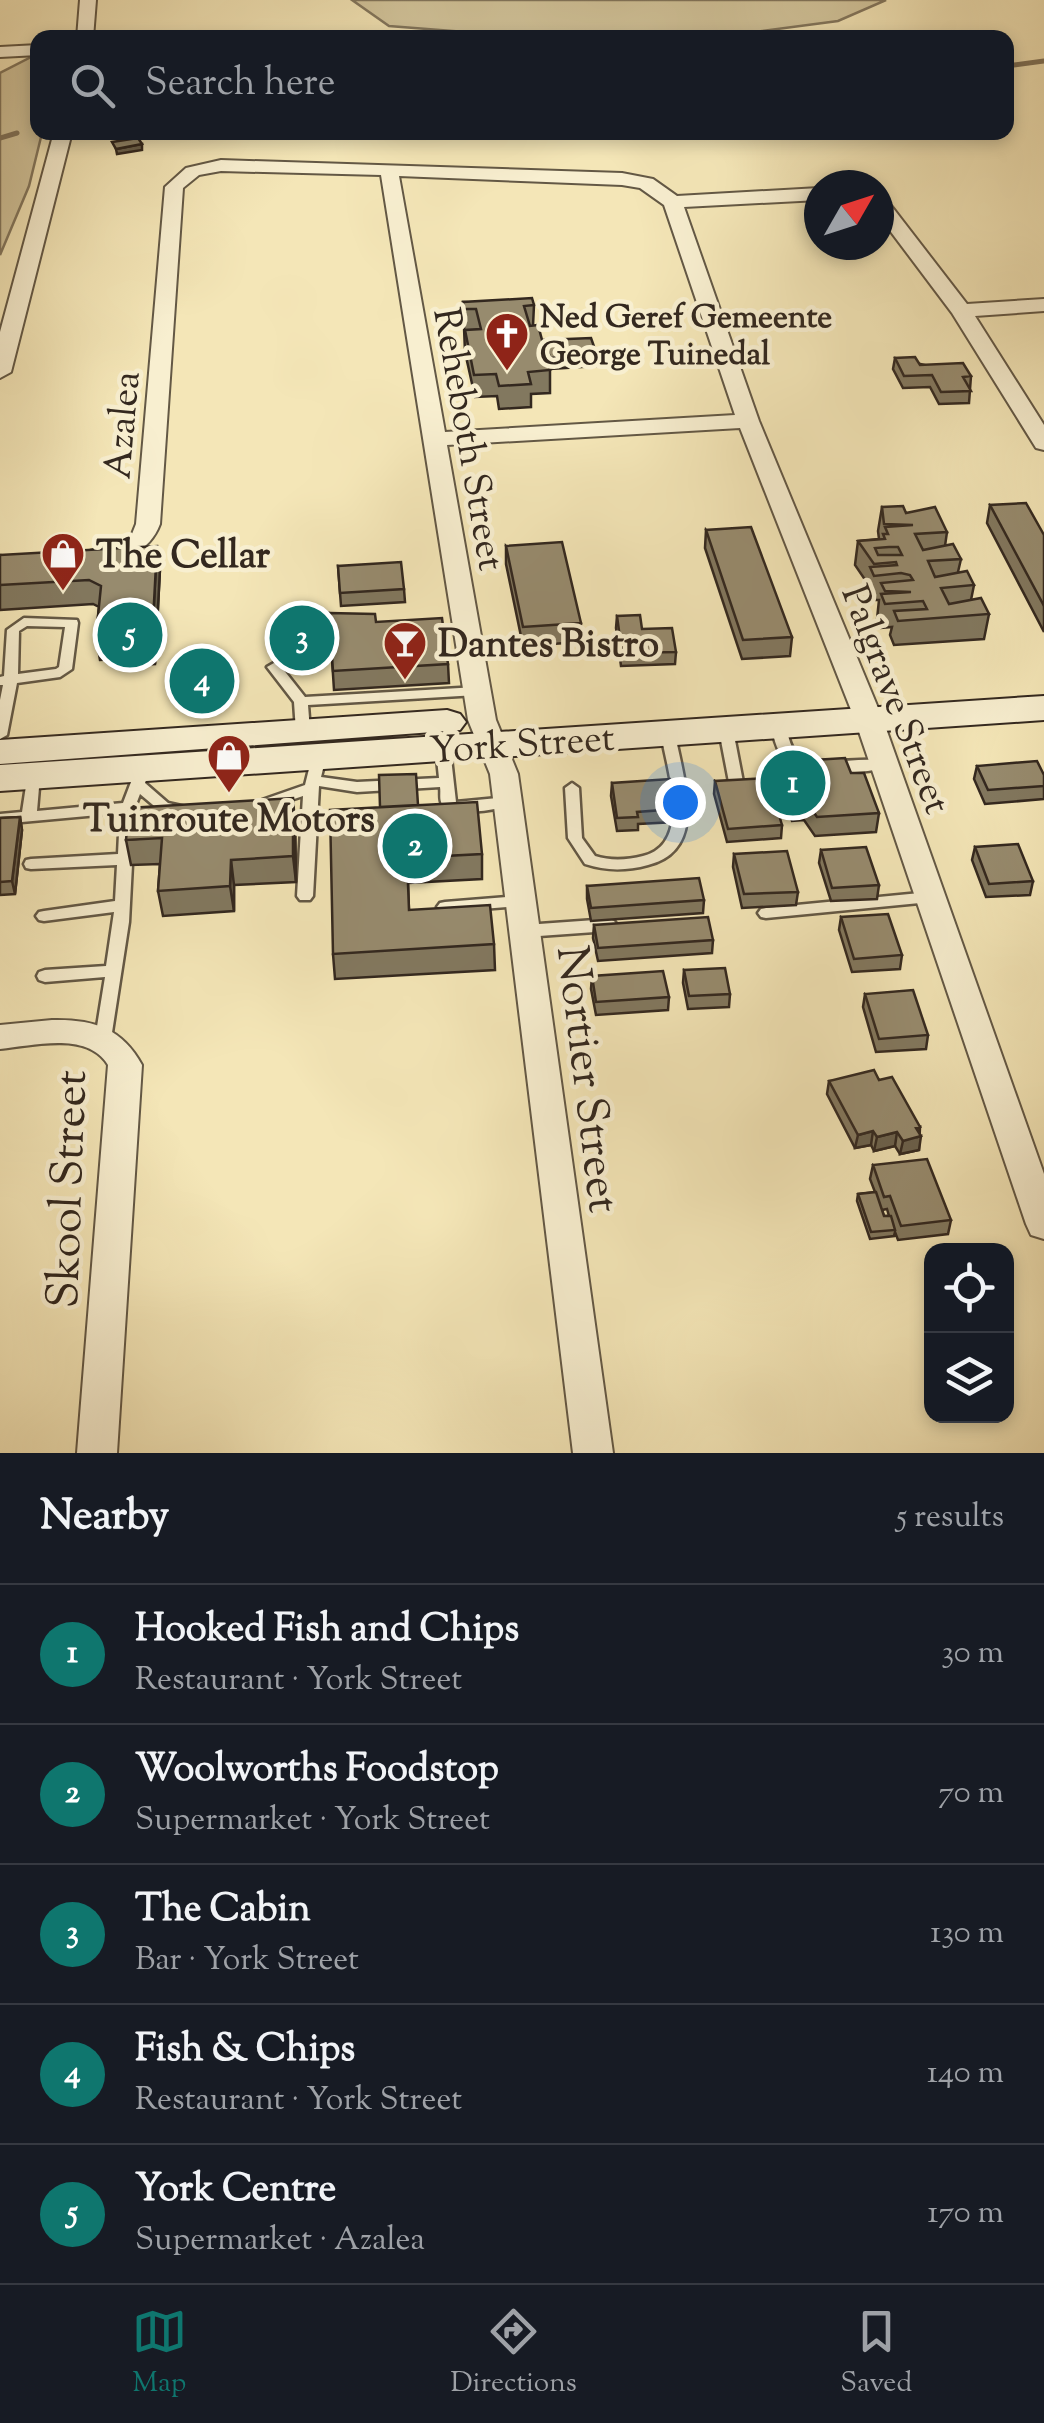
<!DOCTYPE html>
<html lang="en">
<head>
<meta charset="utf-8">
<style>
  body { margin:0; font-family:"Sorts Mill Goudy",serif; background:#242831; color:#f1f3f6 }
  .controls { position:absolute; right:30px; bottom:30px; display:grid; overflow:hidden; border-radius:20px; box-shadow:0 5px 15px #0003 }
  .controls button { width:90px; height:90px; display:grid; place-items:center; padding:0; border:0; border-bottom:2px solid #363941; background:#171b24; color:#f1f3f6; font:50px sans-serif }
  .compass { position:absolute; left:804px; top:170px; width:90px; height:90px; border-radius:50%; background:#171b24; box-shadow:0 5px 15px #0003; rotate:51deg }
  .you { position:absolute; left:680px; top:802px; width:35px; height:35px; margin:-25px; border:8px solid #fff; border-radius:50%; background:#1a73e8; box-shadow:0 0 0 15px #1a73e833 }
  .badge { display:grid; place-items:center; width:65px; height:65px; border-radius:50%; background:#0f766e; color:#fff; font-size:32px; font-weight:700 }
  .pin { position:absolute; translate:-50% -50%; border:5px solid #fff; box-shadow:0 2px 10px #0006 }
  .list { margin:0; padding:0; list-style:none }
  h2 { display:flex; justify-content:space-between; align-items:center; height:130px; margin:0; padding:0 40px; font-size:42px }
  h2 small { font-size:32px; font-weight:400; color:#9ea1a6 }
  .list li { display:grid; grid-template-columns:65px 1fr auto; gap:30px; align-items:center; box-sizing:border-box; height:140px; padding:0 40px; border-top:2px solid #363941 }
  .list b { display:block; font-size:38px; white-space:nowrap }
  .list p { margin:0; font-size:32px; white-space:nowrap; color:#9ea1a6 }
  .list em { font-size:32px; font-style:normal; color:#9ea1a6 }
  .icon { flex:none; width:55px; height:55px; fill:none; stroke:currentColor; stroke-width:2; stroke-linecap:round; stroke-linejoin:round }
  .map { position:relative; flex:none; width:1044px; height:1453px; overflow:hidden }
  .search { position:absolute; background:#171b24; box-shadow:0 5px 15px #0003; left:30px; right:30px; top:30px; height:110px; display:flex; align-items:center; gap:25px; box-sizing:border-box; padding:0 35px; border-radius:20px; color:#9ea1a6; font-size:38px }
  .sheet { height:830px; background:#171b24 }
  nav { display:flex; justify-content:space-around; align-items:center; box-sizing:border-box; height:140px; border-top:2px solid #363941; background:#171b24; font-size:28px; color:#9ea1a6 }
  nav a { display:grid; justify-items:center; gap:5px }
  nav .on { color:#0f766e }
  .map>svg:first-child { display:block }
  .green { fill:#d3c69d; stroke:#83775e; stroke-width:2.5 }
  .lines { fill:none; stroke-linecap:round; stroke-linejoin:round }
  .stream { stroke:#7f735b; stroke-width:5 }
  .lane-casing { stroke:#635845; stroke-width:5 }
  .street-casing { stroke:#635845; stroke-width:4 }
  .secondary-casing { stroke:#33281f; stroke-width:4 }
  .lane { fill:#f8efd0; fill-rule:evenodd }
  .street { fill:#f8efd0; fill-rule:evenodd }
  .secondary { fill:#f8efd0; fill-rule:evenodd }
  .wall { fill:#82785f; stroke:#33281f; stroke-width:2.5; fill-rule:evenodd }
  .shaded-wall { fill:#6a614d; stroke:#33281f; stroke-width:2.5 }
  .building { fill:#978b6e; stroke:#33281f; stroke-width:2.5; fill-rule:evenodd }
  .labels { text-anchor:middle; stroke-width:9; stroke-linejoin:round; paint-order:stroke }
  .far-poi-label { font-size:32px; font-weight:bold; fill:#33281f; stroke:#f8efd0; text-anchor:start }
  .street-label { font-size:38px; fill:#33281f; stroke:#f8efd0 }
  .poi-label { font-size:38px; font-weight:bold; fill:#33281f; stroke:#f8efd0; text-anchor:start }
  .near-street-label { font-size:45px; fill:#33281f; stroke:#f8efd0 }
</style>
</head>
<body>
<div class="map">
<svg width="1044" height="1453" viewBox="0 0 1044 1453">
  <rect width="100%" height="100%" fill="#f4e6b7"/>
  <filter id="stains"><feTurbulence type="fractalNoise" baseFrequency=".002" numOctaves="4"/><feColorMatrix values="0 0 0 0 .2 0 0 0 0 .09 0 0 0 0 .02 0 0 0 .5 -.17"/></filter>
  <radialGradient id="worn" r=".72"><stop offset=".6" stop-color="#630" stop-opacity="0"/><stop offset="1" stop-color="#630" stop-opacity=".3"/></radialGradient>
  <!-- green -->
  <path class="green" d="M352,0h534l-48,21 -83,11 -75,6h-140l-151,-12z
    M37,54l1,78 4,1 -13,53 -29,69v-182z"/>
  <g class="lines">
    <!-- stream -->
    <path class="stream" d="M1006,66l38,-5
      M0,138l17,-5"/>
    <defs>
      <path id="lane" d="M24,618l53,2 1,3 -6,46 -12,8 -43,6 -10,52 -7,4v-39l3,-15h-3v-8l4,-1 3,-46zM27,626l38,1 -6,40 -3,2 -38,5 1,-43z
        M274,663l5,1 26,33 172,-10 7,4 -7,4 -169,10 2,26 -7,4 -7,-4 -2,-29 -27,-35z
        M778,723c18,10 3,30 35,37 21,5 63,-6 78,4 -18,13 -90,10 -108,-7 -7,-8 -9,-20 -12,-30z
        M726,726l7,4 10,52 -7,5 -7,-5 -10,-52z
        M668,730l7,4c8,44 34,116 -27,131 -22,6 -42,6 -63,-1l-17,-26 -3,-50 7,-5 7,5 3,50 13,18c16,5 32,4 48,0 50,-12 24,-87 18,-122z
        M443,744l7,5 6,53 52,-5 5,2 2,3 -2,3c-14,4 -64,14 -71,-1 -3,-5 -1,-11 -2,-17l-83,5 -38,-6 -6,110 -3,4h-10l-3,-4 6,-100 -36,12 -7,-5 2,-3 43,-15 7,-28 7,-5 7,5 -5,20 36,5 82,-4 -3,-29z
        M143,764l7,5 -5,14 23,20 18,4 2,3 -7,5 -22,-5 -19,-16 -5,13 -6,115 -18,117 -2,4 -6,2 -6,-2 -2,-4 10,-62 -60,5 -6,-2 -2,-4 2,-4 6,-2 61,-4 8,-54 -70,9 -5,-1 -3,-4 3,-4 5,-1 71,-10 2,-36 -86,4 -5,-1 -2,-4 2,-4 5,-1 87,-5 2,-41 -120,11v-10l22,-2 6,-39h10l2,3 -3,35 86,-8 13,-34z
        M930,892l5,1 3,4 -3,4 -5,1 -164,16 -5,-1 -3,-4 3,-4 5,-1z
        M520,896l5,1 3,4 -3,4 -5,1 -75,6 -5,-1 -3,-4 3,-4 5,-1z
        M609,919l5,2 3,4 -3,4 -5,2 -84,6 -5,-2 -3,-4 3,-4 5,-2z"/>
      <path id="street" d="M80,0h16l-3,38h-16z
        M38,45v10l-38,2v-10z
        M54,132h18l-61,240 -11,6v-46z
        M221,160l401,13 31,6 24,17 142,-8v12l-135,7 75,214 124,299 161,454v65l-13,-4 -5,-11 -171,-504 -115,-292 -293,17 49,275 22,54 95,679h-40l-83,-679 -22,-54 -87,-545 -160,-4 -22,4 -16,13 -23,336c-11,29 -36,36 -65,40l-12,-7 3,-5 33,-9 13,-9 4,-10 29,-337 21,-19zM399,176l223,9 18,3 24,17 71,210 -290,17z
        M879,197l7,2 81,105 77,-5v12l-69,5 69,109v25l-8,-2 -84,-135 -73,-97z
        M52,1020c41,-1 70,8 90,45l-25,388h-40l31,-388c-21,-34 -75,-19 -108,-16v-24z"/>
      <path id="secondary" d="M1044,696v24l-1044,71v-26z
        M447,710l13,4 6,8 -6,8 -460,34v-24z"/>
    </defs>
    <!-- lane casing -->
    <use href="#lane" class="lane-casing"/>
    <!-- street casing -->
    <use href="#street" class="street-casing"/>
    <!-- secondary casing -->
    <use href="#secondary" class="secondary-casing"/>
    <!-- lane -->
    <use href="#lane" class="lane"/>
    <!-- street -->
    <use href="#street" class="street"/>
    <!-- secondary -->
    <use href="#secondary" class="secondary"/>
  </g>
  <!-- wall -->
  <path class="wall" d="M463,302l71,3 -1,21 12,24v-10l52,15 -1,11 -46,3v24l-19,1v13l-32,2 -2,-13 -22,1 -10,-45z
    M895,358l76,18 -2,27 -30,1 -9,-17 -27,1 -10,-19z
    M990,505l54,30v97l-57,-109z
    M882,507l24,6 41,19 -2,14 16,13 -3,13 16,13 -3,15 18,14 -5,25 -90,6 -4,-10 2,-8 -11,1 -4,-9 2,-19h-8l-4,-9 1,-7 -13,-19 3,-24 21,-2 -1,-8z
    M706,530l86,107 -2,19 -48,3 -37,-111z
    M506,546l75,77 -1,19 -57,4 -17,-82z
    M0,555l160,14 -5,95 -35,2 -1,-7 -19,1 -4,-24 3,-29 -6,-3 -93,6z
    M338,566l66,23 1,13 -64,4z
    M329,613l47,9 72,42 1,19 -115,7z
    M617,616l25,13 34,23 -1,12 -54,2 -5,-38z
    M782,762l69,11 28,40 -3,19 -61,4 -11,-16 -12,1 -12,-40z
    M977,766l67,9v24l-59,5 -11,-25z
    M715,781l67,44 -1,13 -54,4 -13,-48z
    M612,783l64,26v13l-38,2v6l-21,1 -6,-35z
    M418,805l64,49v25l-74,4 1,27 85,34 1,26 -160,9 -2,-25z
    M20,817l2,13 -7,64 -15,1v-77z
    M295,824l1,58 -62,3v26l-71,5 -5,-25 2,-27 -29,1 -5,-25z
    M975,847l58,34 -3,14 -44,2 -14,-37z
    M821,850l58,35 -2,14 -46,2 -12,-38z
    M734,854l64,38 -2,13 -54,3 -9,-41z
    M587,886l117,14 -1,13 -112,8 -4,-22z
    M841,917l61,38 -2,14 -48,3 -13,-42z
    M594,925l119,15 -1,13 -114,8 -5,-23z
    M684,970l46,24 -1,13 -41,2 -5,-26z
    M592,976l77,21 -1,13 -72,5 -5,-26z
    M865,994l63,41 -2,14 -50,3 -13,-45z
    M879,1080l41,47 -1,23 -19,4 -5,-8 -21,5 -3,-6 -16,3 -28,-54 2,-13z
    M873,1165l78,55 -3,14 -50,6 -3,-8 -1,4 -24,3 -13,-38 1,-7 17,-2 -5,-13zM887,1209l2,7h-5l-2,-6z"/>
  <!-- shaded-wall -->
  <path class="shaded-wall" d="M142,144v6l-25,4 -1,-5z
    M157,546l3,23 -5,95 -3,-24z
    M293,798l2,26 1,58 -3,-26z
    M20,817l2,13 -7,64 -3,-13z
    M231,860l3,25v26l-4,-25z
    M920,1127l-2,10 3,-1 -2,14 -19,4 3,-13 13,-13z
    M873,1131l-2,14 -16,3 3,-13z
    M897,1132l-2,14 -21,5 3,-14z"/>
  <!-- building -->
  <path class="building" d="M138,138l4,6 -26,5 -4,-7z
    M532,298l2,7 -10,1 6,20 8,-1 12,45 -22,2 3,12 -32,2 -3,-12 -22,1 -9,-45 16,-1 -5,-20h-12l-1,-7z
    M591,338l6,17 -47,3 -5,-18z
    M915,357l5,8 43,-2 8,13 -8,1 8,14 -30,1 -9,-17 -28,1 -9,-18z
    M1026,503l18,32v71l-54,-101z
    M903,506l3,7 29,-6 12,25 -32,2 8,16 30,-6 8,15 -33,2 7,16 32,-6 7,14 -33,3 8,16 32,-6 8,16 -91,7 -4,-10 33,-2 -4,-8 -38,3 -4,-10 30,-2 -26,-1 -4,-8 32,-3 -3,-5 -9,-2 -27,3 -4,-9 27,-2 -1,-3 -22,2 -16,-23 27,-2 -2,-5h5l-3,-7 28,-2 -29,-1 -2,-17zM889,547h9l4,8h-24l-3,-7z
    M751,527l41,110 -49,3 -37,-110z
    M562,542l19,81 -58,4 -17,-81z
    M157,546l-5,94 -36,2 1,-7 -21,1 5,-50 -12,-6 -89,5v-30z
    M401,562l3,27 -64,4 -2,-27z
    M329,613l46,1 1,8 66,-4 6,46 -115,7z
    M640,615l2,14 30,-1 4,24 -54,1 -5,-37z
    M845,758l6,15h13l15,40 -62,4 -11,-16h-12l-12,-39z
    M1037,761l7,14v11l-56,4 -11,-24z
    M416,774l2,31 -38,2 -1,-32z
    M768,778l14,47 -54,4 -13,-48z
    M670,779l6,30 -39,3 1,5 -21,1 -5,-35z
    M293,798v58l-62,4 -1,26 -72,5 4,-53 -36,2 3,-32z
    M477,802l5,52 -75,4 2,52 81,-5 4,39 -161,10 -3,-144z
    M20,817l-8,64 -12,1v-64z
    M1018,844l15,37 -44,3 -14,-37z
    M866,847l13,38 -47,3 -11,-38z
    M787,851l11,41 -54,2 -10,-40z
    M699,878l5,22 -113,8 -4,-22z
    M888,914l14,41 -48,4 -13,-42z
    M708,917l5,23 -115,8 -4,-23z
    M725,968l5,26 -41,2 -5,-26z
    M663,971l6,26 -73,5 -4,-26z
    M913,990l15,45 -49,4 -14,-45z
    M874,1070l5,10 13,-3 28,50 -4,1 5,8 -18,5 -6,-9 -20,5 -4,-6 -15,4 -29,-54z
    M927,1159l24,61 -50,6 -11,-30 -6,1 -11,-32z
    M876,1192l8,24h7l4,14 -24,2 -13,-38z"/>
  <!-- icons -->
  <defs>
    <symbol id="church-pin" viewBox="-11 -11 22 30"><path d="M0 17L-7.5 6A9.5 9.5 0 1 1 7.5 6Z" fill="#8f2418" stroke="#f8efd0"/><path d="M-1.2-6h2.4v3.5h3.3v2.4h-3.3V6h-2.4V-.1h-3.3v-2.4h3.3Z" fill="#fff"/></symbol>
    <symbol id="shop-pin" viewBox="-11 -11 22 30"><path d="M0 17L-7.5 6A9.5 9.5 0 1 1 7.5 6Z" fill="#8f2418" stroke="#f8efd0"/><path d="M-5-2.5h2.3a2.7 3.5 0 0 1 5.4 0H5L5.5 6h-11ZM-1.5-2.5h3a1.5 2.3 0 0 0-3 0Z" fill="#fff"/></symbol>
    <symbol id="bar-pin" viewBox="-11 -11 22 30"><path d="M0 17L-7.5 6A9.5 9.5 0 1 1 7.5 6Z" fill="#8f2418" stroke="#f8efd0"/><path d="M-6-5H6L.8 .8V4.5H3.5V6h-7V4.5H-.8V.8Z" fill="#fff"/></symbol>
  </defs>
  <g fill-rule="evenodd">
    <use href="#church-pin" x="482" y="309" width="50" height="68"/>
    <use href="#shop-pin" x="38" y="529" width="50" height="68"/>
    <use href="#bar-pin" x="380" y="618" width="50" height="68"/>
    <use href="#shop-pin" x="204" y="731" width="50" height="68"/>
  </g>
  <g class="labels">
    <!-- far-poi labels -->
    <g class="far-poi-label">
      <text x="540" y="327">Ned Geref Gemeente<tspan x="540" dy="37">George Tuinedal</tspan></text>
    </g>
    <!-- street labels -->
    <g class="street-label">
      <text transform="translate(121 425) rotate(-85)" y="13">Azalea</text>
      <text transform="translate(470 439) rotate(80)" y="13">Reheboth Street</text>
      <text transform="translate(897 699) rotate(69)" y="13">Palgrave Street</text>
      <text transform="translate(522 743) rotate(-4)" y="13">York Street</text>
    </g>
    <!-- poi labels -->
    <g class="poi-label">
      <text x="96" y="567">The Cellar</text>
      <text x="438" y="656">Dantes Bistro</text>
      <text x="229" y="831" text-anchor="middle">Tuinroute Motors</text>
    </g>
    <!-- near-street labels -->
    <g class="near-street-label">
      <text transform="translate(590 1079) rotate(83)" y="16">Nortier Street</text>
      <text transform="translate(65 1189) rotate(-88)" y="16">Skool Street</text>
    </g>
  </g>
  <rect width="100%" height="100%" filter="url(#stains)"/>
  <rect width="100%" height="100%" fill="url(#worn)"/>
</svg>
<div class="controls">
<button><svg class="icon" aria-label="locate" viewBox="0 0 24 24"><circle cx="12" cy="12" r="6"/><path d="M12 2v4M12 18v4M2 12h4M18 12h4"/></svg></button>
<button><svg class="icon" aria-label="layers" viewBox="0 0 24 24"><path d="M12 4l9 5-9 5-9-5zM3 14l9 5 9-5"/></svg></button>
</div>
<svg class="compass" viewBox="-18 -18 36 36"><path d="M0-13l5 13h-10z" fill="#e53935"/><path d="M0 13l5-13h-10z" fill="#9ea1a6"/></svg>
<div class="you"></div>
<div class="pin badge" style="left:793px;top:783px">1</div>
<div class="pin badge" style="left:415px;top:846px">2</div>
<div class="pin badge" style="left:302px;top:638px">3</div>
<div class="pin badge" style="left:202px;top:681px">4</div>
<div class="pin badge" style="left:130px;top:635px">5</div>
<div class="search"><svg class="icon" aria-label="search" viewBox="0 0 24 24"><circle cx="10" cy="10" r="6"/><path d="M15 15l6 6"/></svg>Search here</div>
</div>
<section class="sheet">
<h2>Nearby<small>5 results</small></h2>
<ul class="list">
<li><span class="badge">1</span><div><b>Hooked Fish and Chips</b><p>Restaurant · York Street</p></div><em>30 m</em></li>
<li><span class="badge">2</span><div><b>Woolworths Foodstop</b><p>Supermarket · York Street</p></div><em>70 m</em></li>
<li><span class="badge">3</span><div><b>The Cabin</b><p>Bar · York Street</p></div><em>130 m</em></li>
<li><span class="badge">4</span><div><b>Fish &amp; Chips</b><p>Restaurant · York Street</p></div><em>140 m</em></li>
<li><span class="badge">5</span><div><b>York Centre</b><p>Supermarket · Azalea</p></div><em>170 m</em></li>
</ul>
</section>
<nav>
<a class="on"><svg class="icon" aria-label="map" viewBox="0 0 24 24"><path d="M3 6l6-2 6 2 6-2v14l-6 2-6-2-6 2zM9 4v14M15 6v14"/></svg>Map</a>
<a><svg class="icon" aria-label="directions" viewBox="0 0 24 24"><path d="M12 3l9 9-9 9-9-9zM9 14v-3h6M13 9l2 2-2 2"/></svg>Directions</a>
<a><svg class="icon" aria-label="saved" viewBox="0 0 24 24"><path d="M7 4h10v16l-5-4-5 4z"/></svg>Saved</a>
</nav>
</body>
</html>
